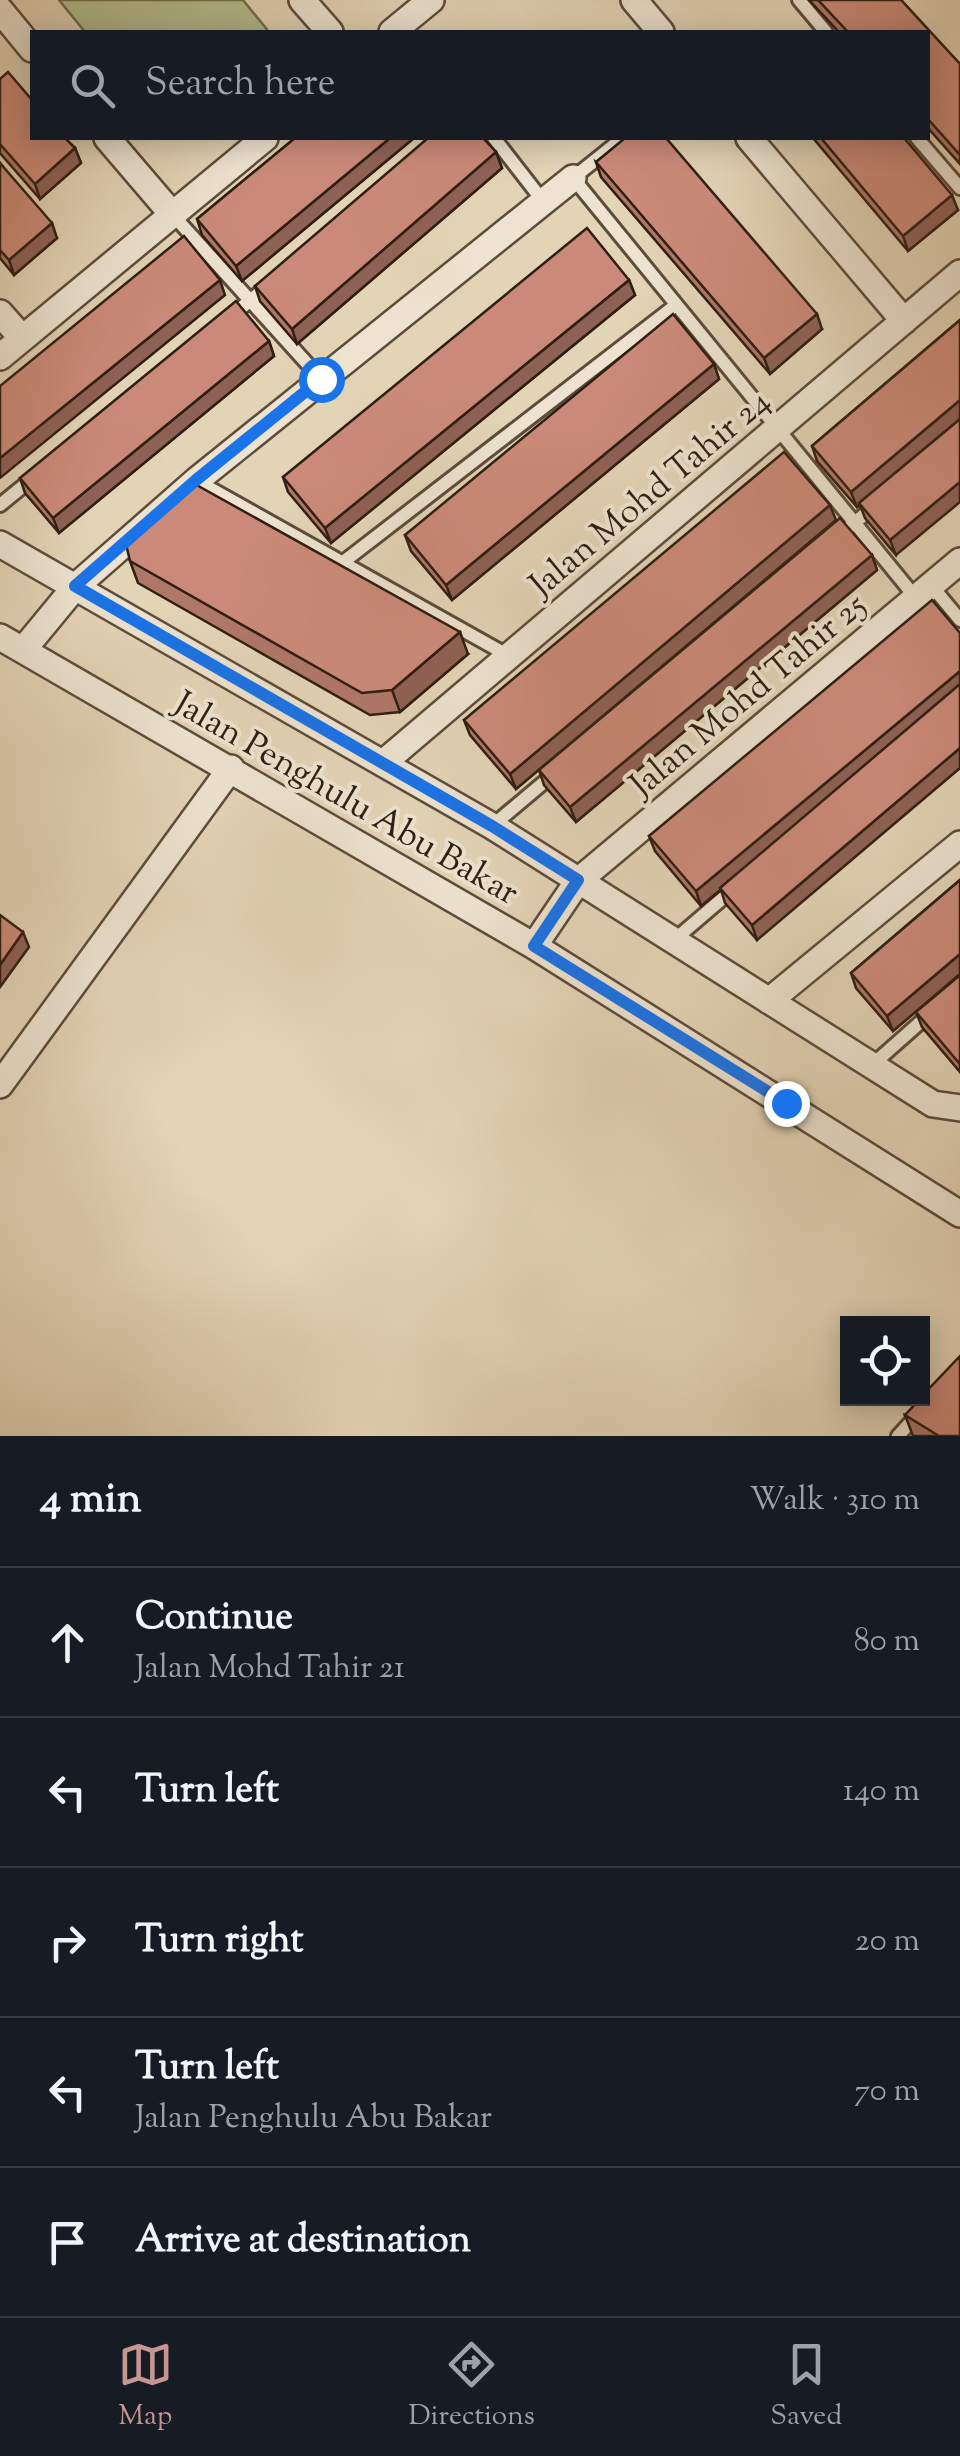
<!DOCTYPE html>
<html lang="en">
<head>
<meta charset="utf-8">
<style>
  body { margin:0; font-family:"Sorts Mill Goudy",serif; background:#242831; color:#f1f3f6 }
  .controls { position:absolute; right:30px; bottom:30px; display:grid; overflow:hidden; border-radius:0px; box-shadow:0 5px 25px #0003 }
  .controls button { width:90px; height:90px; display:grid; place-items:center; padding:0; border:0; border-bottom:2px solid #363941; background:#171b24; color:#f1f3f6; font:50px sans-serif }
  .stop { position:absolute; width:30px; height:30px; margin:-22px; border:8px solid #1a73e8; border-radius:50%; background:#fff }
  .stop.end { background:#1a73e8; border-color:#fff; box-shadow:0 2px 10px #0008 }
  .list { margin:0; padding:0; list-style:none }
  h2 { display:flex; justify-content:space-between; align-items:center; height:130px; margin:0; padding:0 40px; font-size:42px }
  h2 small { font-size:32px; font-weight:400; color:#9ea1a6 }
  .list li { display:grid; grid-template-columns:65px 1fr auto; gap:30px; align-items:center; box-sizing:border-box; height:150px; padding:0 40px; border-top:2px solid #363941 }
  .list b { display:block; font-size:38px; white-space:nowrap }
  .list p { margin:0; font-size:32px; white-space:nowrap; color:#9ea1a6 }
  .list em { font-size:32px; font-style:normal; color:#9ea1a6 }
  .icon { flex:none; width:55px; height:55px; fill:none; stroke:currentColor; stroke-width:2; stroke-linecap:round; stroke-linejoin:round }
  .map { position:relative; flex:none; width:960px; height:1436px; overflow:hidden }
  .search { position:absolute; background:#171b24; box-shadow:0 5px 25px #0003; left:30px; right:30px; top:30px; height:110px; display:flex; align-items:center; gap:25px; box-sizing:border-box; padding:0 35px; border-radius:0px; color:#9ea1a6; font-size:38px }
  .sheet { height:880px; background:#171b24 }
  nav { display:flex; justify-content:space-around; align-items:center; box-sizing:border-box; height:140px; border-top:2px solid #363941; background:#171b24; font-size:28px; color:#9ea1a6 }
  nav a { display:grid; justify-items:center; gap:5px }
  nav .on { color:#c59692 }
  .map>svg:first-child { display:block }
  .green { fill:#b3bd8e; stroke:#716e50; stroke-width:2.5 }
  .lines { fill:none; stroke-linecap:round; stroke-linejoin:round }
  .service-casing { stroke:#5c4c3b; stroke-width:18 }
  .minor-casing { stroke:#5c4c3b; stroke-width:30 }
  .service { stroke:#ede3d0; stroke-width:12 }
  .minor { stroke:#ede3d0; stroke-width:25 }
  .wall { fill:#af7768; stroke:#2f1e12; stroke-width:2.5 }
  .shaded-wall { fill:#8e6155; stroke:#2f1e12; stroke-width:2.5 }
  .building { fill:#cb8a79; stroke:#2f1e12; stroke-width:2.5 }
  .route { stroke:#1a73e8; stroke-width:12 }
  .labels { text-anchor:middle; stroke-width:8; stroke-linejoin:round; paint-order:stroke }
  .street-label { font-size:35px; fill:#2f1e12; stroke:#ede3d0 }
</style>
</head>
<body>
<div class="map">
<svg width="960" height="1436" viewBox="0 0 960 1436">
  <rect width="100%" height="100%" fill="#e3d4b6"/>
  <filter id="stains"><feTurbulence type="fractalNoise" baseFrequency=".002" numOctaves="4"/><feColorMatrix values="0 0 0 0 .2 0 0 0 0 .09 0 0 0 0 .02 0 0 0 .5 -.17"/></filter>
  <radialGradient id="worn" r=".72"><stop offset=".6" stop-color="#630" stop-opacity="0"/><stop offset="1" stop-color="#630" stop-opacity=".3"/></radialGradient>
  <!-- green -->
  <path class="green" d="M59,0h184l26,32h-184z"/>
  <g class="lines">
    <defs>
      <path id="service" d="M799,0l27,32
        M494,138l49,63
        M623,138l-50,40 343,420
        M917,138l43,50
        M172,214l149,165
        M230,317l39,-32
        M197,481l312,175
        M0,505l33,-27
        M839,536l38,-32
        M342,563l334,-258
        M931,585l29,35
        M492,826l63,-53
        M673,941l63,-54
        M871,1066l62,-55
        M898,1436l22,-24"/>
      <path id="minor" d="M302,0l28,32
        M634,0l27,32
        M0,10l32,39
        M392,32l39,-32
        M107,138l65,76
        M749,138l155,183
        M0,313l22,25
        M0,357l265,-219
        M0,544l492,282 441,278 27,4
        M0,637l534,309 426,268
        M23,650l52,-63 122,-107 376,-302
        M383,763l577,-490
        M534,946l44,-65 382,-320
        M769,1001l191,-157
        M0,1085l231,-317"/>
    </defs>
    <!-- service casing -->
    <use href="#service" class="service-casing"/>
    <!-- minor casing -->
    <use href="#minor" class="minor-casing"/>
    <!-- service -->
    <use href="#service" class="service"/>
    <!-- minor -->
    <use href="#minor" class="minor"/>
  </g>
  <!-- wall -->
  <path class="wall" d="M809,0h92l59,64v100l-32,-36v-96h-89z
    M0,79l75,69 6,15 -41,36 -40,-46z
    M295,138h119l-172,143 -40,-46 -5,-16z
    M813,138h91l54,72 -50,41z
    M496,152l6,16 -205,176 -37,-43 -5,-15z
    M596,162l226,167 -52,45 -169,-197z
    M0,163l57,75 -43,37 -14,-17z
    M629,280l6,15 -304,248 -43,-51 -5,-15z
    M960,320l-64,235 -31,-37 -5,-13 -3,2 -40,-46 -5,-15z
    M269,341l5,15 -215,177 -34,-40 -5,-15z
    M714,364l5,15 -267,221 -41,-49 -6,-16z
    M836,520l-320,269 -46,-54 -6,-15z
    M872,555l5,15 -301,252 -32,-37 -5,-15z
    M130,561l338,93 -68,58 -30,3 -232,-132z
    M960,633l-203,307 -32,-37 -4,-13 -20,16 -46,-55 -6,-15z
    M960,880v94l-67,57 -37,-43 -5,-15z
    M960,975v97l-38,-45 -6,-15z
    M905,1415l55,21h-47z"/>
  <!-- shaded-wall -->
  <path class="shaded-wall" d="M390,138h24l-172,143 -6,-15z
    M75,148l6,15 -41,36 -5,-15z
    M496,152l6,16 -205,176 -5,-15z
    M952,195l6,15 -50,41 -5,-15z
    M52,223l5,15 -43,37 -5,-15z
    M220,280l5,15 -225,183v-20z
    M629,280l6,15 -304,248 -6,-15z
    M817,314l5,15 -52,45 -6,-16z
    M269,341l5,15 -215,177 -6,-15z
    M714,364l5,15 -267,221 -6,-15z
    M960,400v20l-103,87 -6,-15z
    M960,482v20l-64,53 -6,-15z
    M830,505l6,15 -320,269 -6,-15z
    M872,555l5,15 -301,252 -6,-15z
    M460,632l8,22 -68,58 -8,-22z
    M960,671v20l-259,215 -5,-15z
    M960,748v20l-203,172 -5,-15z
    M23,932l6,15 -29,40v-22z
    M960,954v20l-67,57 -6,-15z"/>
  <!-- building -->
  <path class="building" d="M818,0h83l59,64v91l-32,-36v-87h-80z
    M8,72l24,28v38h33l10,10 -40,36 -35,-40v-65z
    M295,138h95l-154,128 -39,-47z
    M428,138h55l13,14 -204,177 -37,-43z
    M625,138h41l151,176 -53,44 -168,-196z
    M821,138h83l48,57 -49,41z
    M0,163l52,60 -43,37 -9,-10z
    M587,228l42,52 -304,248 -42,-51z
    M184,236l36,44 -220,178v-72z
    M236,301l33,40 -216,177 -33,-40z
    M673,314l41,50 -268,221 -41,-50z
    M960,320v80l-109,92 -39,-46z
    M960,419v63l-70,58 -31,-37z
    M784,452l46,53 -320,269 -46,-54z
    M193,483l267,149 -68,58 -30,3 -232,-132 -5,-21z
    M840,518l32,37 -302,252 -31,-37z
    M932,600l28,33v38l-264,220 -47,-55z
    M960,684v64l-208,177 -32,-37z
    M960,880v74l-73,62 -36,-43z
    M0,915l23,17 -23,33z
    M960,975v87l-1,1 -43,-51z
    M960,1356v80h-21l-34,-21 16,-17h1v-2z"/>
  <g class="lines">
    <!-- route -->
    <path class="route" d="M321,379l-125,101 -121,106 417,240 86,54 -44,66 252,157"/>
  </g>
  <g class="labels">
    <!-- street labels -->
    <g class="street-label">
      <text transform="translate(649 492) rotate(-40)" y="12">Jalan Mohd Tahir 24</text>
      <text transform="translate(747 694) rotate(-40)" y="12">Jalan Mohd Tahir 25</text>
      <text transform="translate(347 797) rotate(30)" y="12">Jalan Penghulu Abu Bakar</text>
    </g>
  </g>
  <rect width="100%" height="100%" filter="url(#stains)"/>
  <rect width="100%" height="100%" fill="url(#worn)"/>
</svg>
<div class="controls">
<button><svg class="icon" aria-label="locate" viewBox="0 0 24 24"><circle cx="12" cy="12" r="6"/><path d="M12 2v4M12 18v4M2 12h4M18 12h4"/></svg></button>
</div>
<div class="stop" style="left:321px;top:379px"></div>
<div class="stop end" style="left:786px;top:1103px"></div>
<div class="search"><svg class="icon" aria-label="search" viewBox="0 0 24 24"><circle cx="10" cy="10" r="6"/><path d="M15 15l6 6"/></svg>Search here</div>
</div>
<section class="sheet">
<h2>4 min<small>Walk · 310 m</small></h2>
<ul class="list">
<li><svg class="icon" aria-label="ahead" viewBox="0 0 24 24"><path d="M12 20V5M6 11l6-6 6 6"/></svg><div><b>Continue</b><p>Jalan Mohd Tahir 21</p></div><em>80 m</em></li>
<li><svg class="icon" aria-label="left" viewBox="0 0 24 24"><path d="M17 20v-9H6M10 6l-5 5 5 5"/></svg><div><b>Turn left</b></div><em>140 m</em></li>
<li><svg class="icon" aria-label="right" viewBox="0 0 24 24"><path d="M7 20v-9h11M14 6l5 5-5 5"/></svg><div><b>Turn right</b></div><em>20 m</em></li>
<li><svg class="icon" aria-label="left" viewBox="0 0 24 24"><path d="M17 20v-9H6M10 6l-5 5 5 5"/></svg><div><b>Turn left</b><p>Jalan Penghulu Abu Bakar</p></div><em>70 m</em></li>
<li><svg class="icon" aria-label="arrive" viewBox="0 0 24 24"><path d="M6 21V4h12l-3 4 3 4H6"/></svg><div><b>Arrive at destination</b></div></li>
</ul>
</section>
<nav>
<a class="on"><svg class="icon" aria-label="map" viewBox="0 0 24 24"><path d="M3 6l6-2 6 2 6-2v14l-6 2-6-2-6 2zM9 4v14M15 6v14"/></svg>Map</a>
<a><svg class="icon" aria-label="directions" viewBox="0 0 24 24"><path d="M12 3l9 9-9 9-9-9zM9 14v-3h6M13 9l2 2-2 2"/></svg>Directions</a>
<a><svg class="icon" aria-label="saved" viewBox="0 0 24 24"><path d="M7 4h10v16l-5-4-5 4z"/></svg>Saved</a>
</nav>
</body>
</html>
